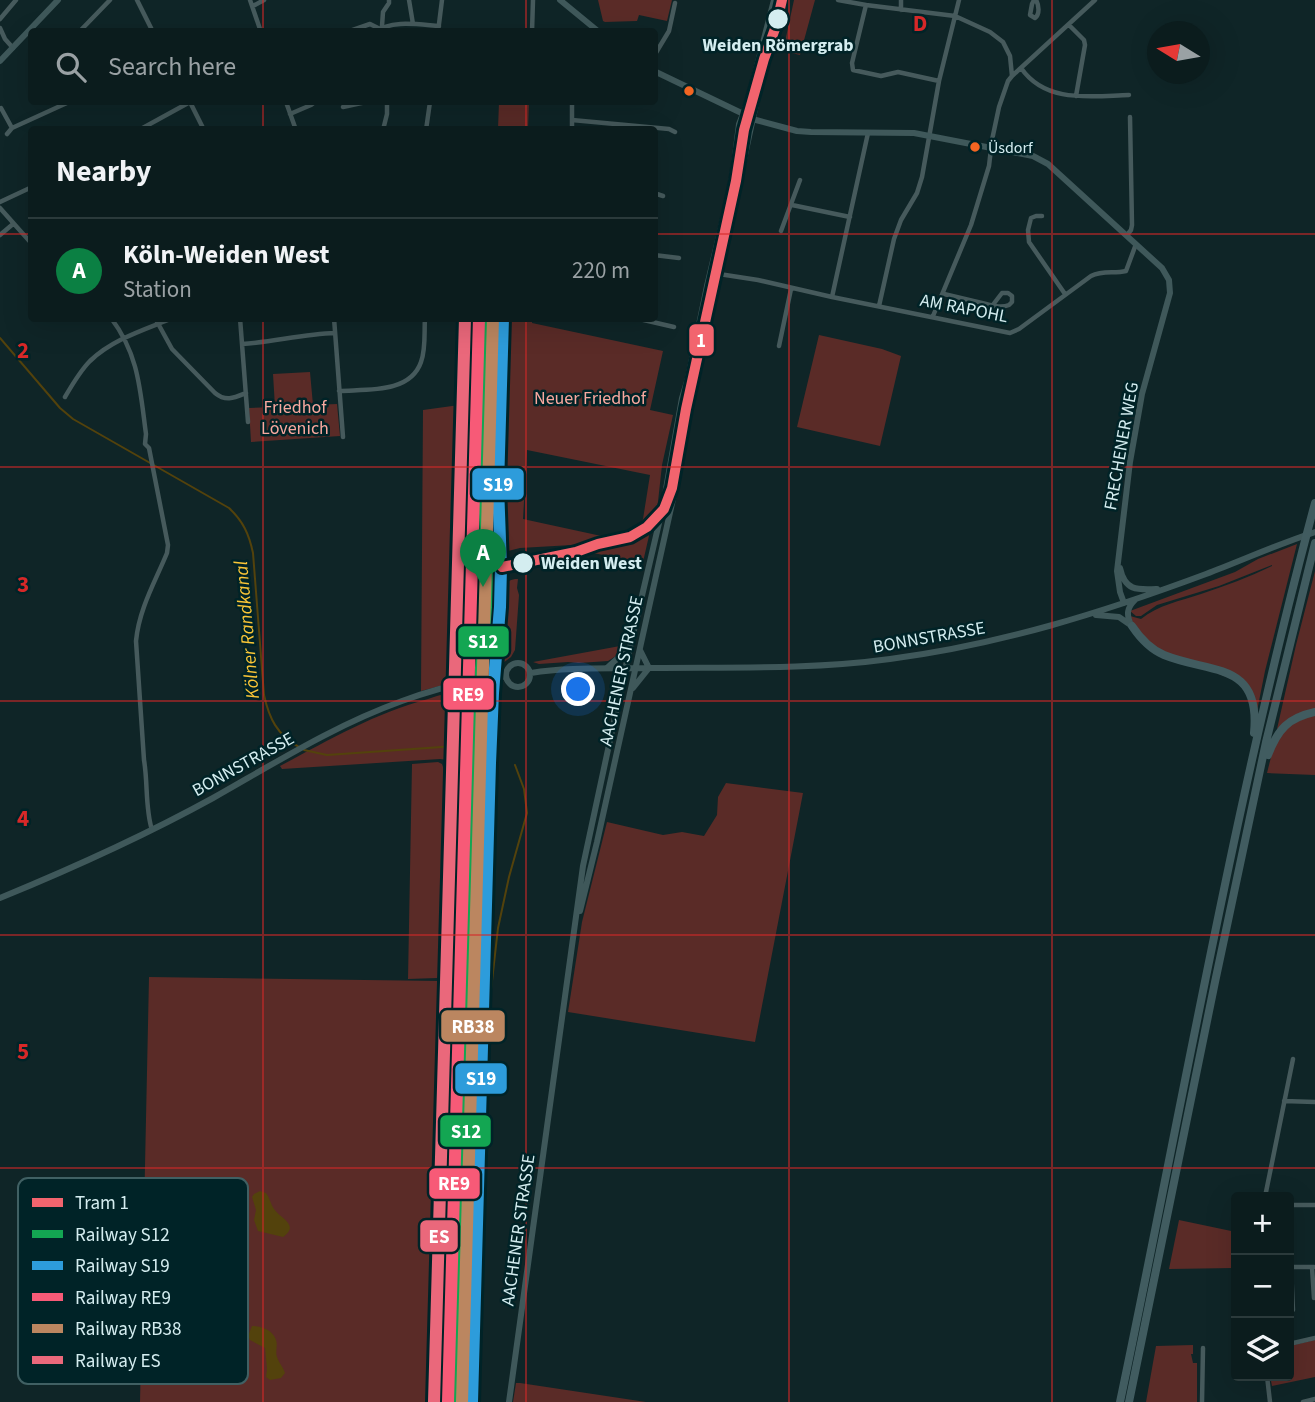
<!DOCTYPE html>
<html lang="en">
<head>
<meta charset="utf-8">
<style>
  body { margin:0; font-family:"Source Sans 3",sans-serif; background:#19292a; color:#f1f3f6 }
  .controls { position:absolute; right:21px; bottom:21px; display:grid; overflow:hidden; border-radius:7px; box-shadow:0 7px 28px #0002 }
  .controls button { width:63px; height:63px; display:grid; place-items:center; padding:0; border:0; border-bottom:2px solid #2b3a3b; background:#0b1c1d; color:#f1f3f6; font:35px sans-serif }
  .compass { position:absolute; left:1147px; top:21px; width:63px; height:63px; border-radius:50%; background:#0b1c1d; box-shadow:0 7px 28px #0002; rotate:281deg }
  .you { position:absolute; left:579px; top:690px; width:24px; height:24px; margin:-18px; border:5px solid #fff; border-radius:50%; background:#1a73e8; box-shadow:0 0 0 10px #1a73e833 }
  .badge { display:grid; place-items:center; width:46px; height:46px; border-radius:50%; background:#0b8043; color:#fff; font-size:23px; font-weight:700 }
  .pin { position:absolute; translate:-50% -58px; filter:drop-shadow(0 2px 4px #0008) }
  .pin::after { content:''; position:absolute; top:37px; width:24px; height:21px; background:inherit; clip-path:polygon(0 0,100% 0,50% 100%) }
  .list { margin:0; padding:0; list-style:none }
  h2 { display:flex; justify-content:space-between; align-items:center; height:91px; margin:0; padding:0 28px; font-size:30px }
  h2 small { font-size:23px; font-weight:400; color:#9aa1a4 }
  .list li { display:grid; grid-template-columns:46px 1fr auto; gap:21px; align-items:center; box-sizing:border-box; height:105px; padding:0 28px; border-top:2px solid #2b3a3b }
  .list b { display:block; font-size:26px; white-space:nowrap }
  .list p { margin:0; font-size:23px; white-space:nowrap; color:#9aa1a4 }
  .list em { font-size:23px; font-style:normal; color:#9aa1a4 }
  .icon { flex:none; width:38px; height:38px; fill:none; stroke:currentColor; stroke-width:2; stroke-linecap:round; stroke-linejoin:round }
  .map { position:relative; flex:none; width:1315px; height:1402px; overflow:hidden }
  .search { position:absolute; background:#0b1c1d; box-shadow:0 7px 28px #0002; left:28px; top:28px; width:630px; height:77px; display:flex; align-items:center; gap:18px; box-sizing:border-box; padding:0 24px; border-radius:7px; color:#9aa1a4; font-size:26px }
  .panel { position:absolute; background:#0b1c1d; box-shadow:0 7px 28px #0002; left:28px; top:126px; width:630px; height:196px; border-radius:7px }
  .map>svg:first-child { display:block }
  .green { fill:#5a2b27 }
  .water { fill:#53420c }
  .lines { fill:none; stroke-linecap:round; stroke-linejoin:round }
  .stream { stroke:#53420c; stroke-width:2 }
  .street { stroke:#465a5c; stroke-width:4.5 }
  .secondary { stroke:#3f585a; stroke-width:6 }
  .highway { stroke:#415c60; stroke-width:8 }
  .tram { stroke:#506163; stroke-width:2 }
  .rail-1-casing { stroke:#002327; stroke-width:18 }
  .rail-2-casing { stroke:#002327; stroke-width:18 }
  .rail-3-casing { stroke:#002327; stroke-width:18 }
  .rail-4-casing { stroke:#002327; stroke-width:18 }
  .rail-5-casing { stroke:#002327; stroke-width:18 }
  .rail-1 { stroke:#13a652; stroke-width:12 }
  .rail-2 { stroke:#2d9cdb; stroke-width:12 }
  .rail-3 { stroke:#f75a77; stroke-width:12 }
  .rail-4 { stroke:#bb8660; stroke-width:12 }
  .rail-5 { stroke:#ea687b; stroke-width:12 }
  .tram-1-casing { stroke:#002327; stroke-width:16 }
  .tram-1 { stroke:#f2646e; stroke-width:10 }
  .grid { fill:none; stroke:#d62828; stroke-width:2; stroke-opacity:0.55 }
  .stop-dot { fill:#d4edf0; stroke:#002327; stroke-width:2.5 }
  .bus-dot { fill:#f26522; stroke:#002327; stroke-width:2.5 }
  .labels { text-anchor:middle; stroke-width:5; stroke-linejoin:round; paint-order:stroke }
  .bus-label { font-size:16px; fill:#d4edf0; stroke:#002327; text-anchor:start }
  .stop-label { font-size:18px; font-weight:bold; fill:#d4edf0; stroke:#002327 }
  .street-label { font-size:18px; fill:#d4edf0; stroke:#002327 }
  .park-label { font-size:18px; fill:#f8a89f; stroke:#002327 }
  .water-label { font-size:19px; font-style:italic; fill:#fac637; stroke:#002327 }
  .key { fill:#002327; stroke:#406063; stroke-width:2 }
  .key-label { font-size:19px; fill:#d4edf0 }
  .grid-label { font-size:23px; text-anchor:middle; font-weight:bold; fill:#d62828; stroke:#002327; stroke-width:5; stroke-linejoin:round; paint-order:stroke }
  .line-badge { stroke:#002327; stroke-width:2.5 }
  .badge-label { font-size:19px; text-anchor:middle; font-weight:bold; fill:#fff }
</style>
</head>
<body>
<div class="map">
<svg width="1315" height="1402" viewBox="0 0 1315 1402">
  <rect width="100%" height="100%" fill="#0f2527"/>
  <!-- green -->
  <path class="green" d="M598,0h74l-5,21 -28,-6 -2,6 -32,1 -2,-1z
    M794,0h21l-15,55 -17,-4z
    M499,102h30l-1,27h-30z
    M491,319h41v4l131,28 -13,59 23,5 -11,50 -5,46 -15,15 -1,-2 2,-5 7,-44 -123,-25 -4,69 83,18 -34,8 -52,3 -24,6 -2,24 -6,8 -1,-109z
    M819,335l63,14 19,7 -21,90 -83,-19z
    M310,372l3,33 24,-1 3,32 -89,6 -2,-34 26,-1 -2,-33z
    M474,403l-8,276 -45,12 2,-281z
    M651,527l-8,35 -56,-10 46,-14z
    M1297,544l-32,127 -8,40 -11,-26 -91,-37 -21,-23 -4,-9 11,3c17,-14 39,-18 60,-25 24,-8 48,-17 71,-28v-1l-53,21 -62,19 -16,11h-5l-6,-5 105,-39 23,-13z
    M1315,571v138l-38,20 19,-84z
    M515,579h3l-1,9 2,7 -4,55 -4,7 -12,9 -1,6 -15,3 6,-75 9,-1c2,-11 6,-18 17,-20z
    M620,646l-1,8 -11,7 -29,2 -11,-1 -29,2 -6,-2z
    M465,690v80l-18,632h-7l3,-422 4,-150v-70l-7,-1 -158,10 -2,-3c47,-25 95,-53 148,-67 12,-4 24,-8 37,-9z
    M1315,714v61l-48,-2 7,-28 15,-20z
    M438,762l4,2 3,9 -5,201 -3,4 -29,1 4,-215z
    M726,783l77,10 -48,249 -187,-30 14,-90 25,-100 56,13 19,-3 22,4 13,-21 1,-18z
    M149,977l291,4 -2,421h-298z
    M1179,1220l57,12v24l-2,12 -65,1z
    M1315,1340v37l-43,9 -2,-10h19v-30z
    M1193,1345v9h-2l2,9h4v39h-51l10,-56z
    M516,1383h4l126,19h-133z"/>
  <!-- water -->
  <path class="water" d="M260,1191l6,2c4,5 5,12 8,16 7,10 26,16 9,28l-25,-6 -4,-11 2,-10 -4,-13 2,-3z
    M252,1326c9,0 21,4 24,14 2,5 -1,12 1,17 2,6 6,10 8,16l-4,5 -11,2 -4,-3 1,-8 -2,-21 -15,-8 -2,-4z"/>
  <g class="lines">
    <!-- stream -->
    <path class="stream" d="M0,338l60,70 13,11 156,89c14,13 20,26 24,45l11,142c5,23 13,40 35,52
      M304,750l23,5 129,-9
      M477,1402l14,-412 7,-62 11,-51 18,-64 -3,-24 -9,-24"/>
    <!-- street -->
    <path class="street" d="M137,0l16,32
      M250,0l11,32
      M409,0l4,24
      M838,0l28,5 89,11 35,16 13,10 7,14 2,20
      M1034,0l-2,4 -2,11 5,3c5,-4 4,-13 1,-18
      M866,5l-14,58 1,7 28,6 17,-4 41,9
      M253,6l11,-6
      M901,10v-10
      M0,19l16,-19
      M1069,25l15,15 1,5 -9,51
      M382,26l1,-14 6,-9v-3
      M0,28l5,11 8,9
      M79,32l31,-32
      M347,32l23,-8 10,5
      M378,32c10,-13 45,-7 61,-6
      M438,32l4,-32
      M532,32l1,-32
      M654,56l15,-25 6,-28
      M1021,68c25,36 70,28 108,27
      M190,102l14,28
      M286,102l10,28
      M572,102v28
      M343,107l23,-5
      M1,108l11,20
      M290,114l21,-9 4,-3
      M572,120l97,9 6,3
      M139,130l51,-28
      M383,130l4,-16v-12
      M426,130l4,-28
      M7,134l5,-6 57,-26
      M654,193l9,3
      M0,202l32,-15
      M792,205l58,12
      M0,208l32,36
      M1042,216h-6l-5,2 -3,12 1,12 36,52
      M781,231l19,-51
      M0,235l13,-11
      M1127,235l4,-5 1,-5 -2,-108
      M654,255l25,3
      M719,274l39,6 74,17 178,36 9,-4 72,-53c12,-6 23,-2 35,-5l10,-27
      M944,294l42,10c8,2 16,4 23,1l3,-3v-6l-4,-3h-6l-10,13
      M832,297l36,-164
      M879,306l15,-67 7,-19 16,-27 5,-16 17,-96 20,-81
      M933,316l38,-91 18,-59 3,-26 7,-33 9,-26 4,-5 83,-76
      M111,318c28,37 29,72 35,116l-1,10 4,4 19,97 -1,8c-12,29 -28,56 -31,88l8,119c4,23 1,48 8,70
      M155,318l17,31 43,44c11,9 19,5 31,0
      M240,318l8,104
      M334,318l9,119
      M635,318l39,9
      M242,344c31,-2 61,-10 93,-11
      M779,346l12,-57
      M339,391c27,-2 71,3 82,-29 5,-13 3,-30 4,-44
      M65,397c7,-12 15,-26 25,-36 23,-22 54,-31 83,-43
      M1284,1101l31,1
      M1265,1197l28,-138
      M1289,1205h26
      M1291,1267l2,43
      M1291,1267h23
      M1312,1267l2,31
      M1289,1344l26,-6
      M1267,1376l3,26
      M1202,1402l1,-54
      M1303,1402l12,-3"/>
    <!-- secondary -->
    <path class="secondary" d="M560,0l39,32
      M0,61l58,-61
      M654,71l102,49 41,11 14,1 103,1 119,23 15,8 114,104 7,12 1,13 -28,101 -12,68 -13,109 3,21 4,11
      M1120,568c5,23 17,22 37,21
      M1096,615l23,2 13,9
      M1131,625c-5,-11 -4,-17 4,-25
      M640,650l9,18
      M506 675a12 12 0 1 1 24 0a12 12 0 1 1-24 0Z
      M607,668l22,-20
      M531,673c38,-6 77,-4 116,-5 81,-1 162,2 243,-9 109,-14 214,-47 316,-85 37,-14 72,-30 109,-42
      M633,688l16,-20
      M0,898c73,-30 144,-62 213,-100 62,-35 122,-73 189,-97 22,-8 45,-15 67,-19 12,-2 25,-3 37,-6
      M580,911l17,-69 78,-352 19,-101 59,-271 12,-54 15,-42 4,-22
      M509,1402l74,-536 47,-219 33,-141 19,-108 6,-20 19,-92 23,-96 4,-25 5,-41 9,-23 26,-101"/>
    <!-- highway -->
    <path class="highway" d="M1132,626c8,12 18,23 32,29 47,19 97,6 90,78
      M1268,755c10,-26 20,-37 47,-43
      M1120,1402c63,-300 115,-603 195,-899
      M1129,1402l86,-420 51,-240 49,-199"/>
    <!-- tram -->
    <path class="tram" d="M501,562l73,-16"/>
    <defs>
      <path id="rail-1" d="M458,1402l18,-639 3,-71 7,-85 1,-39 -3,-82 5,-168"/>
      <path id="rail-2" d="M472,1402l18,-639 3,-70 7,-86 1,-40 -3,-81 5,-168"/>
      <path id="rail-3" d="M448,1402l31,-1084"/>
      <path id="rail-4" d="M462,1402l31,-1084"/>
      <path id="rail-5" d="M434,1402l31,-1084"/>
    </defs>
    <!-- rail-1 casing -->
    <use href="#rail-1" class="rail-1-casing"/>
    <!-- rail-2 casing -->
    <use href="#rail-2" class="rail-2-casing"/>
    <!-- rail-3 casing -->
    <use href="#rail-3" class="rail-3-casing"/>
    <!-- rail-4 casing -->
    <use href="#rail-4" class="rail-4-casing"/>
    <!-- rail-5 casing -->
    <use href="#rail-5" class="rail-5-casing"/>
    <!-- rail-1 -->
    <use href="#rail-1" class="rail-1"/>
    <!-- rail-2 -->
    <use href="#rail-2" class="rail-2"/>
    <!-- rail-3 -->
    <use href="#rail-3" class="rail-3"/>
    <!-- rail-4 -->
    <use href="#rail-4" class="rail-4"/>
    <!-- rail-5 -->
    <use href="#rail-5" class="rail-5"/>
    <defs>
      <path id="tram-1" d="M502,567l74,-15 22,-8 32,-7 17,-10 17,-18 8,-21 14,-79 50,-228 8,-51 20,-71 12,-33 6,-26"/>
    </defs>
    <!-- tram-1 casing -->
    <use href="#tram-1" class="tram-1-casing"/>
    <!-- tram-1 -->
    <use href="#tram-1" class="tram-1"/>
  </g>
  <!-- grid -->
  <path class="grid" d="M263,0v32M526,0v32M789,0v1402M1052,0v1402M263,102v28M526,102v28M0,234h32M654,234h661M263,318v1084M526,318v1084M0,467h1315M0,701h1315M0,935h1315M0,1168h1315"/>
  <!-- markers -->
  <g class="stop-dot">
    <circle cx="778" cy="19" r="11"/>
    <circle cx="523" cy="563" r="11"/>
  </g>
  <g class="bus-dot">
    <circle cx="689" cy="91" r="6"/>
    <circle cx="975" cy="147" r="6"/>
  </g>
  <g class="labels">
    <!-- bus labels -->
    <g class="bus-label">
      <text x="988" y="153">Üsdorf</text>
    </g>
    <!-- stop labels -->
    <g class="stop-label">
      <text x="778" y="51">Weiden Römergrab</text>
      <text x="541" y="569" text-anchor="start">Weiden West</text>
    </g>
    <!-- street labels -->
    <g class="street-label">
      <text transform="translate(964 308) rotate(11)" y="6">AM RAPOHL</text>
      <text transform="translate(1121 446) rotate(-80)" y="6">FRECHENER WEG</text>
      <text transform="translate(929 637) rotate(-10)" y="6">BONNSTRASSE</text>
      <text transform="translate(621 671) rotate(-78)" y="6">AACHENER STRASSE</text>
      <text transform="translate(243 764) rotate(-29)" y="6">BONNSTRASSE</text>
      <text transform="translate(518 1230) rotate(-82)" y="6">AACHENER STRASSE</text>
    </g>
    <!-- park labels -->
    <g class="park-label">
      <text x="590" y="404">Neuer Friedhof</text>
      <text x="295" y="413">Friedhof<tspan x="295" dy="21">Lövenich</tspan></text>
    </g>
    <!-- water labels -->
    <g class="water-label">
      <text transform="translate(246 630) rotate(-95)" y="7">Kölner Randkanal</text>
    </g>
  </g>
  <!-- legend -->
  <rect x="18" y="1178" width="230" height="206" rx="10" class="key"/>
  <rect x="32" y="1198" width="31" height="9" fill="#f2646e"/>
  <rect x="32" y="1230" width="31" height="8" fill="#13a652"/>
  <rect x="32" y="1261" width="31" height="9" fill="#2d9cdb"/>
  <rect x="32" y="1293" width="31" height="8" fill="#f75a77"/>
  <rect x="32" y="1324" width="31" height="9" fill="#bb8660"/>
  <rect x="32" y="1356" width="31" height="8" fill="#ea687b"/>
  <g class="key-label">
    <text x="75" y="1209">Tram 1</text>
    <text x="75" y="1241">Railway S12</text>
    <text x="75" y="1272">Railway S19</text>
    <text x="75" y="1304">Railway RE9</text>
    <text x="75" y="1335">Railway RB38</text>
    <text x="75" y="1367">Railway ES</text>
  </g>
  <g class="grid-label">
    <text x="920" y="31">D</text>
    <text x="23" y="358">2</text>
    <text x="23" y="592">3</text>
    <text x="23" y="826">4</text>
    <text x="23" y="1059">5</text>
  </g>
  <g class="line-badge">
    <rect x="688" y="323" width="27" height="34" rx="7" fill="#f2646e"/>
    <rect x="471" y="467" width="54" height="34" rx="7" fill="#2d9cdb"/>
    <rect x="457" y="625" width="53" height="33" rx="7" fill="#13a652"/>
    <rect x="442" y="677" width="53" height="34" rx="7" fill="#f75a77"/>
    <rect x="440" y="1009" width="66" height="34" rx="7" fill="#bb8660"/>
    <rect x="454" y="1062" width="54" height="33" rx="7" fill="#2d9cdb"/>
    <rect x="439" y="1114" width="53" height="34" rx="7" fill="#13a652"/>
    <rect x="428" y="1167" width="53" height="33" rx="7" fill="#f75a77"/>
    <rect x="419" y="1219" width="40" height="34" rx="7" fill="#ea687b"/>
  </g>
  <g class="badge-label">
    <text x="701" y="347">1</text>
    <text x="498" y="491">S19</text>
    <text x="483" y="648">S12</text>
    <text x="468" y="701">RE9</text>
    <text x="473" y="1033">RB38</text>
    <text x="481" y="1085">S19</text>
    <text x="466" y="1138">S12</text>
    <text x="454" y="1190">RE9</text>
    <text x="439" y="1243">ES</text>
  </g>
</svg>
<div class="controls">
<button>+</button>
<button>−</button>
<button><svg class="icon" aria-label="layers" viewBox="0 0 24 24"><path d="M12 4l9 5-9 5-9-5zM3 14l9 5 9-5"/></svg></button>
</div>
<svg class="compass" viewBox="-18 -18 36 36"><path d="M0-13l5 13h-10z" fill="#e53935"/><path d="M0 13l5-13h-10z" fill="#9aa1a4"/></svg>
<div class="you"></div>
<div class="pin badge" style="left:483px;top:587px">A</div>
<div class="search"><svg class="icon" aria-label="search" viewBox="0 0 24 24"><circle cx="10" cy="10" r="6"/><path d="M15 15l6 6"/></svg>Search here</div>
<section class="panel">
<h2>Nearby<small></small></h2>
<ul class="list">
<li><span class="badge">A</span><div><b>Köln-Weiden West</b><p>Station</p></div><em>220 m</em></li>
</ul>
</section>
</div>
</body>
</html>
